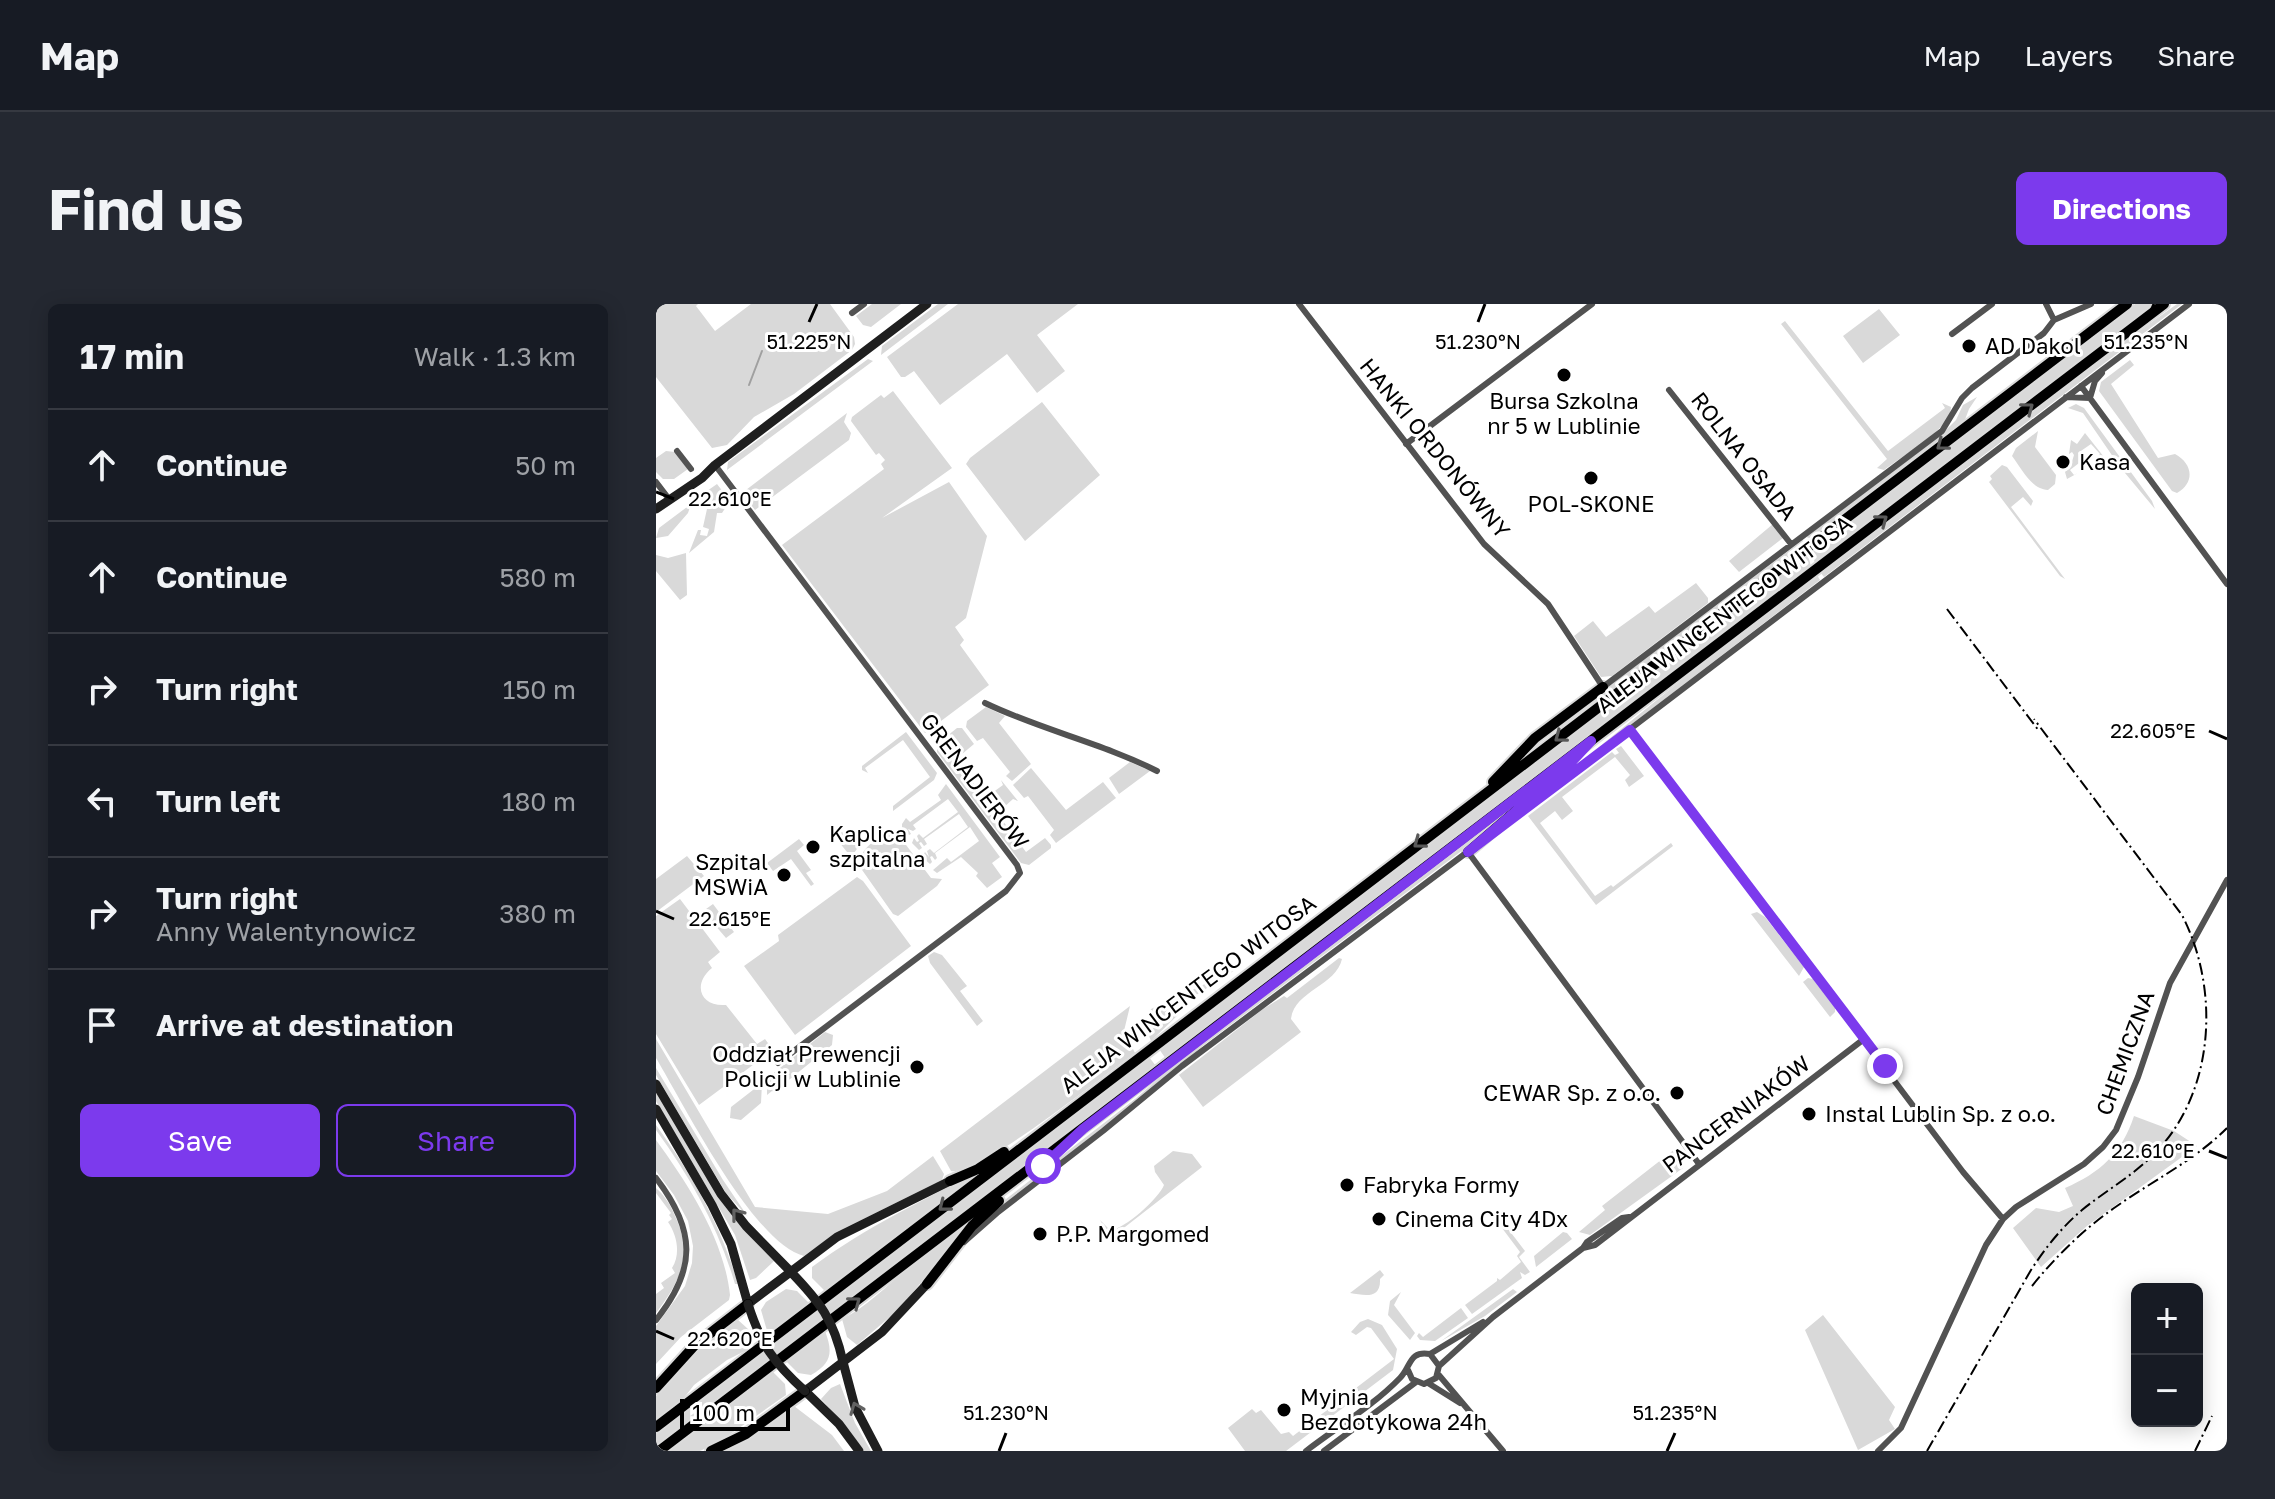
<!DOCTYPE html>
<html lang="en">
<head>
<meta charset="utf-8">
<style>
  body { margin:0; font-family:"Golos Text",sans-serif; background:#242831; color:#f1f3f6 }
  .controls { position:absolute; right:24px; bottom:24px; display:grid; overflow:hidden; border-radius:12px; box-shadow:0 4px 20px #0003 }
  .controls button { width:72px; height:72px; display:grid; place-items:center; padding:0; border:0; border-bottom:2px solid #363941; background:#171b24; color:#f1f3f6; font:40px sans-serif }
  .scale { position:absolute; left:24px; bottom:20px; width:110px; box-sizing:border-box; padding-left:8px; border:4px solid #000; border-top:0; font-size:22px; line-height:28px; white-space:nowrap; color:#000; -webkit-text-stroke:6px #fff; paint-order:stroke }
  .stop { position:absolute; width:24px; height:24px; margin:-18px; border:6px solid #7c3aed; border-radius:50%; background:#fff }
  .stop.end { background:#7c3aed; border-color:#fff; box-shadow:0 2px 8px #0008 }
  .list { margin:0; padding:0; list-style:none }
  h2 { display:flex; justify-content:space-between; align-items:center; height:104px; margin:0; padding:0 32px; font-size:34px }
  h2 small { font-size:26px; font-weight:400; color:#9ea1a6 }
  .list li { display:grid; grid-template-columns:52px 1fr auto; gap:24px; align-items:center; box-sizing:border-box; height:112px; padding:0 32px; border-top:2px solid #363941 }
  .list b { display:block; font-size:30px; white-space:nowrap }
  .list p { margin:0; font-size:26px; white-space:nowrap; color:#9ea1a6 }
  .list em { font-size:26px; font-style:normal; color:#9ea1a6 }
  .actions { display:flex; gap:16px; padding:24px 32px }
  .actions a { flex:1; padding:18px 0; border:2px solid #7c3aed; border-radius:12px; text-align:center; font-size:28px; color:#7c3aed }
  .actions .main { background:#7c3aed; color:#fff }
  .icon { flex:none; width:44px; height:44px; fill:none; stroke:currentColor; stroke-width:2; stroke-linecap:round; stroke-linejoin:round }
  .map { position:relative; flex:none; width:1571px; height:1147px; overflow:hidden; border-radius:12px }
  header { display:flex; align-items:center; gap:48px; box-sizing:border-box; height:112px; padding:0 40px; background:#171b24; border-bottom:2px solid #363941 }
  header strong { font-size:38px }
  nav { display:flex; gap:44px; margin-inline-start:auto; font-size:28px }
  .intro { display:flex; align-items:center; justify-content:space-between; box-sizing:border-box; height:192px; padding:0 48px }
  h1 { margin:0; font-size:56px }
  .button { padding:20px 36px; border-radius:12px; background:#7c3aed; color:#fff; font-size:28px; font-weight:700 }
  main { display:flex; gap:48px; padding:0 48px }
  aside { flex:1; background:#171b24; border-radius:12px; box-shadow:0 4px 20px #0003 }
  .map>svg:first-child { display:block }
  .green { fill:#d9d9d9 }
  .lines { fill:none; stroke-linecap:round; stroke-linejoin:round }
  .stream { stroke:#a0a0a0; stroke-width:2 }
  .primary-casing { stroke:#dbdbdb; stroke-width:14 }
  .street { stroke:#525252; stroke-width:6 }
  .secondary { stroke:#1f1f1f; stroke-width:9 }
  .primary { stroke:#000; stroke-width:10 }
  .rail { stroke:#000; stroke-width:2; stroke-dasharray:12 4 2 4; stroke-linecap:butt }
  .secondary-bridge { stroke:#1f1f1f; stroke-width:9 }
  .oneway { stroke:#595959 }
  .oneway2 { stroke:#626262 }
  .route { stroke:#7c3aed; stroke-width:10 }
  .ticks { fill:none; stroke:#000; stroke-width:3 }
  .poi-dot { fill:#000; stroke:#fff; stroke-width:3 }
  .labels { text-anchor:middle; stroke-width:6; stroke-linejoin:round; paint-order:stroke }
  .poi-label { font-size:22px; fill:#000; stroke:#fff; text-anchor:start }
  .street-label { font-size:22px; fill:#000; stroke:#fff }
  .ticks-label { font-size:20px; text-anchor:middle; fill:#000; stroke:#fff; stroke-width:6; stroke-linejoin:round; paint-order:stroke }
</style>
</head>
<body>
<header>
<strong>Map</strong>
<nav><a>Map</a><a>Layers</a><a>Share</a></nav>
</header>
<div class="intro"><h1>Find us</h1><a class="button">Directions</a></div>
<main>
<aside>
<h2>17 min<small>Walk · 1.3 km</small></h2>
<ul class="list">
<li><svg class="icon" aria-label="ahead" viewBox="0 0 24 24"><path d="M12 20V5M6 11l6-6 6 6"/></svg><div><b>Continue</b></div><em>50 m</em></li>
<li><svg class="icon" aria-label="ahead" viewBox="0 0 24 24"><path d="M12 20V5M6 11l6-6 6 6"/></svg><div><b>Continue</b></div><em>580 m</em></li>
<li><svg class="icon" aria-label="right" viewBox="0 0 24 24"><path d="M7 20v-9h11M14 6l5 5-5 5"/></svg><div><b>Turn right</b></div><em>150 m</em></li>
<li><svg class="icon" aria-label="left" viewBox="0 0 24 24"><path d="M17 20v-9H6M10 6l-5 5 5 5"/></svg><div><b>Turn left</b></div><em>180 m</em></li>
<li><svg class="icon" aria-label="right" viewBox="0 0 24 24"><path d="M7 20v-9h11M14 6l5 5-5 5"/></svg><div><b>Turn right</b><p>Anny Walentynowicz</p></div><em>380 m</em></li>
<li><svg class="icon" aria-label="arrive" viewBox="0 0 24 24"><path d="M6 21V4h12l-3 4 3 4H6"/></svg><div><b>Arrive at destination</b></div></li>
</ul>
<div class="actions"><a class="main">Save</a><a>Share</a></div>
</aside>
<div class="map">
<svg width="1571" height="1147" viewBox="0 0 1571 1147">
  <rect width="100%" height="100%" fill="#fff"/>
  <!-- green -->
  <path class="green" d="M0,0h42l-2,2 19,25 36,-27h79l24,33 1,7 -3,6 -58,44 -40,23 -27,28 -15,3 -56,-71z
    M216,0h29l-30,23 -8,-2 -7,-9z
    M282,0h10l-67,51 1,-9z
    M302,0h120l-41,31 28,36 -28,22 -30,-39 -67,51 -26,-34 -9,6h-4l-14,-20z
    M1479,0h20l-340,260 -3,-13z
    M1521,0h5l-358,273 -4,-5 297,-225z
    M1223,5l21,26 -37,28 -20,-27z
    M1129,17l103,130 57,-43 -3,-5 9,4c0,22 -49,49 -67,63l-7,-2 10,-9 -106,-135z
    M212,55l5,2 -146,109 1,-8z
    M1474,56l4,5 -23,19 47,74 17,-4c17,9 21,28 2,39l-5,-2 -73,-100 2,-9z
    M237,87l59,77 -70,50 67,-36 38,54 -21,82 -11,9 9,13 -4,5 29,40 -64,48 -143,-188 102,-76 -3,-5 4,-4 -6,-7 -3,2 -25,-34 1,-4 29,-22 3,3z
    M1321,93l-8,12 -6,16 -154,116 -2,-5 135,-102 14,-14 7,-15z
    M386,98l58,73 -75,66 -59,-77 4,-6z
    M1420,100l8,4 68,93 3,8 -35,-42 -37,-54 -15,-5z
    M191,109l-3,9 7,11 -2,7 -94,70 -13,-17z
    M1382,127l-3,16 21,28 -1,9 -7,6c-17,-1 -26,-21 -36,-34l4,-8z
    M1429,129l19,24 -8,2 4,-5 -9,-10 -13,9 5,7 -13,10 4,5 4,-2 -11,6 -2,-7 6,-7 3,-10 -2,-3 -3,2 2,-14 6,4z
    M10,147l9,1 13,17 -14,10h-11l-7,-7v-14z
    M1346,161l5,2 26,34 -2,5 -8,-9 -12,10 54,72 -5,-3 -71,-94 3,-3 -2,-3z
    M61,180l13,17 -8,12h-5l-3,19 -25,21 9,-23h3l-1,5 7,1 2,-7 -6,-2 4,-18 13,-7 2,-4 -5,-2v4l-13,6 3,-15z
    M35,200l-3,9 -20,23 -12,2 3,-10z
    M1117,220l10,14 -44,34 -10,-11z
    M1147,236l1,5 -182,139 -84,58 -1,-2z
    M30,249l1,42 -7,5 -24,-29v-16l12,3z
    M1152,250l3,13 -645,492 -7,-10z
    M1161,271l3,5 -269,206 165,-134z
    M1040,279l12,15v5l-96,73 -11,1 -27,-41 19,-15 13,16 43,-31 6,7z
    M330,403l19,9 -6,7 32,41 -19,17 -6,-5 4,-4 -27,-34 -6,3 -11,-14 1,-6z
    M301,424h5l12,16 -19,16 27,34 6,-5 4,4 11,-8 -2,-5 17,21 -5,-2 -10,9 3,4 -6,5 26,35 19,-14 6,7v3l-22,17 -8,-2 -84,-111v-8z
    M250,428l31,41 -3,7 -41,31v-5l37,-29 -27,-37 -38,28 3,5 -6,-3v-4z
    M965,442l23,30 -15,11 -4,-7 5,-5 -15,-18 -53,40 11,14 -11,9 -7,-9 -15,12 55,73 16,-11 2,2 58,-44 2,3 -77,59 -68,-89 84,-64 3,3 4,-2 -3,-4z
    M474,458l20,9 -31,23 -10,-16z
    M375,464l35,42 37,-28 13,16 -60,45 -6,-8 4,-5 -26,-34 -4,2 -11,-13z
    M890,477l-50,44 -292,220 -69,58 -154,119 11,-12 143,-111 66,-57z
    M290,480l54,73 -8,6 10,14 -15,11 -11,-12 2,-3 -17,-16 -24,16 -4,-3 14,-12 4,4 28,-21 -9,-14 -35,26 2,5 -2,2 -3,-4 -2,1 2,5 -2,2 -8,-7 3,-5 4,5 -2,-6 3,-2 4,4 34,-26 -9,-13 -35,25 3,5 -3,2 -3,-4 -2,1 3,5 -3,2 -7,-7 2,-5 3,4 2,-1 -2,-5 2,-2 4,4 35,-26 -10,-13 -35,26 3,4 -3,2 -5,-2 3,5 -2,1 -7,-6v-5l4,-6 4,4 31,-22 -3,-5z
    M182,522l7,10 9,-6 8,12 -8,11 -7,-1 -16,-20z
    M232,527l9,2 34,45 11,1 -5,7 -39,30 -5,-2 -33,-47c-2,-18 15,-26 28,-36z
    M143,535l5,6 -7,6 14,19 -5,3 8,11 -3,2 -20,-27 -18,12 -6,-8z
    M31,552l17,20 -48,36v-33z
    M201,573l6,4 48,65 -116,89 -51,-69 35,-25 -1,-6z
    M24,595l40,53 -12,10 4,6c-20,16 -12,39 14,37l31,39 8,-5 8,11 -74,55 -43,-71v-118z
    M57,600l21,28 -8,6 -18,-21 -2,-8z
    M1101,608l8,5 39,50 -5,9 -48,-62z
    M278,648l8,3 25,31 -7,5 23,30 -6,5 -47,-63 -2,-7z
    M683,654l3,1c-6,27 -48,32 -51,60l10,13 -98,75 -24,-32 84,-66 21,-13 3,2z
    M579,666l-56,36 3,5 -31,30 -6,-15 6,-17z
    M1152,674l5,1 22,29v4l-5,5 -27,-35z
    M474,702l-6,25 11,22c-30,21 -155,123 -184,118l-11,-20z
    M169,728l8,3 -1,10 -58,47 -2,-1 -5,4v-9l3,-10z
    M0,735l99,168 73,7 59,-23 46,-35 11,18 -2,6 -97,48 -41,28c-50,-12 -121,-153 -148,-198z
    M493,753l7,9 -500,381v-15z
    M0,764l67,112 25,37 -22,-24 -70,-118z
    M106,779l-1,20 -20,17 -11,-2 1,-11z
    M0,787l58,98 60,72 -18,17 -6,2 -15,-45 -79,-134z
    M1478,812l40,15 23,15 -110,80 -46,41 -28,-39 23,-20 23,4 14,-6 -8,-18c35,-15 57,-35 69,-72z
    M0,821c36,50 65,100 82,159h-3c-17,-57 -44,-106 -79,-154z
    M0,836c32,44 68,99 74,155l-1,5 -48,37 -25,27v-38l29,-40 7,-23 1,-17 -5,-25 -14,-26 -18,-24z
    M1019,845l10,8 -2,11 -93,67 -11,-3 26,-22 -3,-4z
    M517,847l19,3 10,13 -86,67 -8,-1 -8,-13 10,10c14,0 49,-32 54,-45l-9,-13 -1,-6z
    M328,865l-159,122 -13,-13v-11c54,-40 113,-68 172,-98z
    M0,884c8,7 14,16 18,26 20,40 7,66 -18,99v-19l8,-6 -3,-5 14,-10 -3,-5c9,-14 5,-33 -4,-46l4,-3 -3,-4 2,-2 -15,-20z
    M322,911l-80,95 -41,35 -10,-8 -5,-18c26,-13 43,-32 65,-50 23,-19 47,-36 71,-54z
    M846,917l23,30 -6,6 11,15 -5,3 -5,-3 2,6 -50,36 -7,-9 32,-24v-3l3,2 21,-18 -4,-6 3,-4 -21,-28z
    M907,928l4,1 5,6 -36,28 -2,-11z
    M724,966l4,5 -4,4c1,21 -16,16 -30,14z
    M130,985l11,2 12,12 -41,31 -7,-24 5,-8z
    M857,985l4,3 -32,24 -44,25z
    M745,988l-7,13 21,28 -5,7 -22,-25 2,-14z
    M805,1004l7,10 -33,23 -15,-1 -3,-4 2,-3 4,4z
    M1167,1011l72,92 -6,13 6,9 -37,21 -53,-120z
    M81,1015l11,10 7,17 -28,14 -33,25 -14,18 -24,18v-25l27,-33 24,-22z
    M712,1015l14,6 15,24 -4,21 -107,81h-41l-17,-23 24,-19 4,4 5,-3 20,24 8,-2 4,4 101,-77 -23,-31 -4,-1 -11,8 -5,-3 9,-10z
    M169,1027c8,21 7,32 -14,44l-13,-2 -12,-12z
    M116,1067l13,13 1,11 -67,47 -19,9h-32z
    M184,1080l15,39 16,28h-7l-15,-21 -28,-31 10,-11z
    M138,1102l38,29 12,16h-122l29,-14z"/>
  <g class="lines">
    <!-- stream -->
    <path class="stream" d="M93,81l13,-34"/>
    <defs>
      <path id="primary" d="M837,478l42,-44 68,-51
        M812,548l100,-86
        M294,877l28,-12 26,-17
        M271,980l45,-58 27,-25
        M0,1084l39,-43 53,-41
        M0,1123l1471,-1123
        M3,1147l1505,-1147
        M55,1147l35,-17 59,-43"/>
    </defs>
    <!-- primary casing -->
    <use href="#primary" class="primary-casing"/>
    <!-- street -->
    <path class="street" d="M643,0l185,240 64,60 55,83 339,-256 20,-33 10,-10 72,-55 10,-13 37,-16
      M1390,0l8,16
      M196,9l12,-9
      M1296,30l40,-30
      M1425,82l146,198
      M1013,86l122,154
      M1410,93l24,1
      M1434,94l5,-17 7,-8
      M750,140l186,-140
      M21,147l14,18
      M59,161l302,400 3,8 -14,18 -228,172
      M0,178l13,17
      M329,399c56,27 117,40 172,68
      M974,426l333,442 40,47
      M865,508l668,-508
      M812,548l231,312
      M0,874c40,52 41,91 0,142
      M308,938l33,-29 106,-82 79,-65 288,-216
      M927,944l12,-3 269,-206
      M774,1050l53,-32
      M783,1062l54,-49 90,-69 4,-6 35,-24 7,-1
      M782,1070l65,77
      M772,1079l32,20
      M650,1147c31,-24 67,-45 94,-73 11,-11 9,-28 30,-24l9,12 -3,12 -12,6 -12,-5 -4,-9
      M668,1147l92,-69
      M1222,1147l23,-23 85,-183 17,-26 13,-12 68,-43 19,-17 13,-17 22,-53 32,-94 57,-103"/>
    <!-- secondary -->
    <path class="secondary" d="M0,205l46,-31 13,-13 212,-161
      M0,780l65,110 25,32 44,45
      M0,805l56,96 19,39 17,60 89,-67 113,-56
      M187,1058l12,45 23,44
      M203,1147l-20,-27 -34,-33 77,-59 45,-48"/>
    <!-- primary -->
    <use href="#primary" class="primary"/>
    <!-- rail -->
    <path class="rail" d="M1291,305l92,122
      M1376,982c25,-31 53,-58 85,-80 37,-26 78,-46 110,-78
      M1271,1147l104,-181c15,-23 31,-43 51,-60 22,-18 47,-32 68,-52 65,-61 71,-167 32,-243l-148,-196
      M1539,1147l17,-35"/>
    <!-- secondary-bridge -->
    <path class="secondary-bridge" d="M134,967c30,31 44,49 53,91
      M92,1000c13,41 26,59 57,87"/>
  </g>
  <!-- one-way arrows -->
  <defs><path id="oneway-chevron" d="M-2-3.5L2.5 0L-2 3.5" fill="none" stroke-width="1.6" stroke-linecap="round" stroke-linejoin="round" transform="scale(2)"/></defs>
  <g class="oneway">
    <use href="#oneway-chevron" transform="translate(1372 104) rotate(-37)"/>
    <use href="#oneway-chevron" transform="translate(1286 141) rotate(143)"/>
    <use href="#oneway-chevron" transform="translate(1226 216) rotate(-37)"/>
    <use href="#oneway-chevron" transform="translate(904 433) rotate(143)"/>
    <use href="#oneway-chevron" transform="translate(763 539) rotate(143)"/>
    <use href="#oneway-chevron" transform="translate(288 902) rotate(142)"/>
    <use href="#oneway-chevron" transform="translate(199 998) rotate(-37)"/>
  </g>
  <g class="oneway2">
    <use href="#oneway-chevron" transform="translate(81 910) rotate(-128)"/>
    <use href="#oneway-chevron" transform="translate(200 1104) rotate(-112)"/>
  </g>
  <g class="lines">
    <!-- route -->
    <path class="route" d="M387,862l40,-37 508,-388 -27,29 -96,82 162,-122 255,336"/>
  </g>
  <!-- ticks -->
  <path class="ticks" d="M153,18l8,-18M822,18l7,-18M1490,18l8,-18M0,188l18,7M1553,427l18,8M0,607l18,8M1553,847l18,7M0,1027l18,8M343,1147l7,-18M1011,1147l8,-18"/>
  <!-- markers -->
  <g class="poi-dot">
    <circle cx="1313" cy="42" r="8"/>
    <circle cx="908" cy="71" r="8"/>
    <circle cx="1407" cy="158" r="8"/>
    <circle cx="935" cy="174" r="8"/>
    <circle cx="157" cy="543" r="8"/>
    <circle cx="128" cy="571" r="8"/>
    <circle cx="261" cy="763" r="8"/>
    <circle cx="1021" cy="789" r="8"/>
    <circle cx="1153" cy="810" r="8"/>
    <circle cx="691" cy="881" r="8"/>
    <circle cx="723" cy="915" r="8"/>
    <circle cx="384" cy="930" r="8"/>
    <circle cx="628" cy="1106" r="8"/>
  </g>
  <g class="labels">
    <!-- poi labels -->
    <g class="poi-label">
      <text x="1329" y="50">AD Dakol</text>
      <text x="908" y="105" text-anchor="middle">Bursa Szkolna<tspan x="908" dy="25">nr 5 w Lublinie</tspan></text>
      <text x="1423" y="166">Kasa</text>
      <text x="935" y="208" text-anchor="middle">POL-SKONE</text>
      <text x="173" y="538">Kaplica<tspan x="173" dy="25">szpitalna</tspan></text>
      <text x="112" y="566" text-anchor="end">Szpital<tspan x="112" dy="25">MSWiA</tspan></text>
      <text x="245" y="758" text-anchor="end">Oddział Prewencji<tspan x="245" dy="25">Policji w Lublinie</tspan></text>
      <text x="1005" y="797" text-anchor="end">CEWAR Sp. z o.o.</text>
      <text x="1169" y="818">Instal Lublin Sp. z o.o.</text>
      <text x="707" y="889">Fabryka Formy</text>
      <text x="739" y="923">Cinema City 4Dx</text>
      <text x="400" y="938">P.P. Margomed</text>
      <text x="644" y="1101">Myjnia<tspan x="644" dy="25">Bezdotykowa 24h</tspan></text>
    </g>
    <!-- street labels -->
    <g class="street-label">
      <text transform="translate(779 144) rotate(51)" y="8">HANKI ORDONÓWNY</text>
      <text transform="translate(1088 152) rotate(52)" y="8">ROLNA OSADA</text>
      <text transform="translate(1068 310) rotate(-37)" y="8">ALEJA WINCENTEGO WITOSA</text>
      <text transform="translate(319 477) rotate(53)" y="8">GRENADIERÓW</text>
      <text transform="translate(532 690) rotate(-37)" y="8">ALEJA WINCENTEGO WITOSA</text>
      <text transform="translate(1469 749) rotate(-70)" y="8">CHEMICZNA</text>
      <text transform="translate(1080 810) rotate(-37)" y="8">PANCERNIAKÓW</text>
    </g>
  </g>
  <g class="ticks-label">
    <text x="153" y="45">51.225°N</text>
    <text x="822" y="45">51.230°N</text>
    <text x="1490" y="45">51.235°N</text>
    <text x="74" y="202">22.610°E</text>
    <text x="1497" y="434">22.605°E</text>
    <text x="74" y="622">22.615°E</text>
    <text x="1497" y="854">22.610°E</text>
    <text x="74" y="1042">22.620°E</text>
    <text x="350" y="1116">51.230°N</text>
    <text x="1019" y="1116">51.235°N</text>
  </g>
</svg>
<div class="controls">
<button>+</button>
<button>−</button>
</div>
<div class="scale">100 m</div>
<div class="stop" style="left:387px;top:862px"></div>
<div class="stop end" style="left:1229px;top:762px"></div>
</div>
</main>
</body>
</html>
